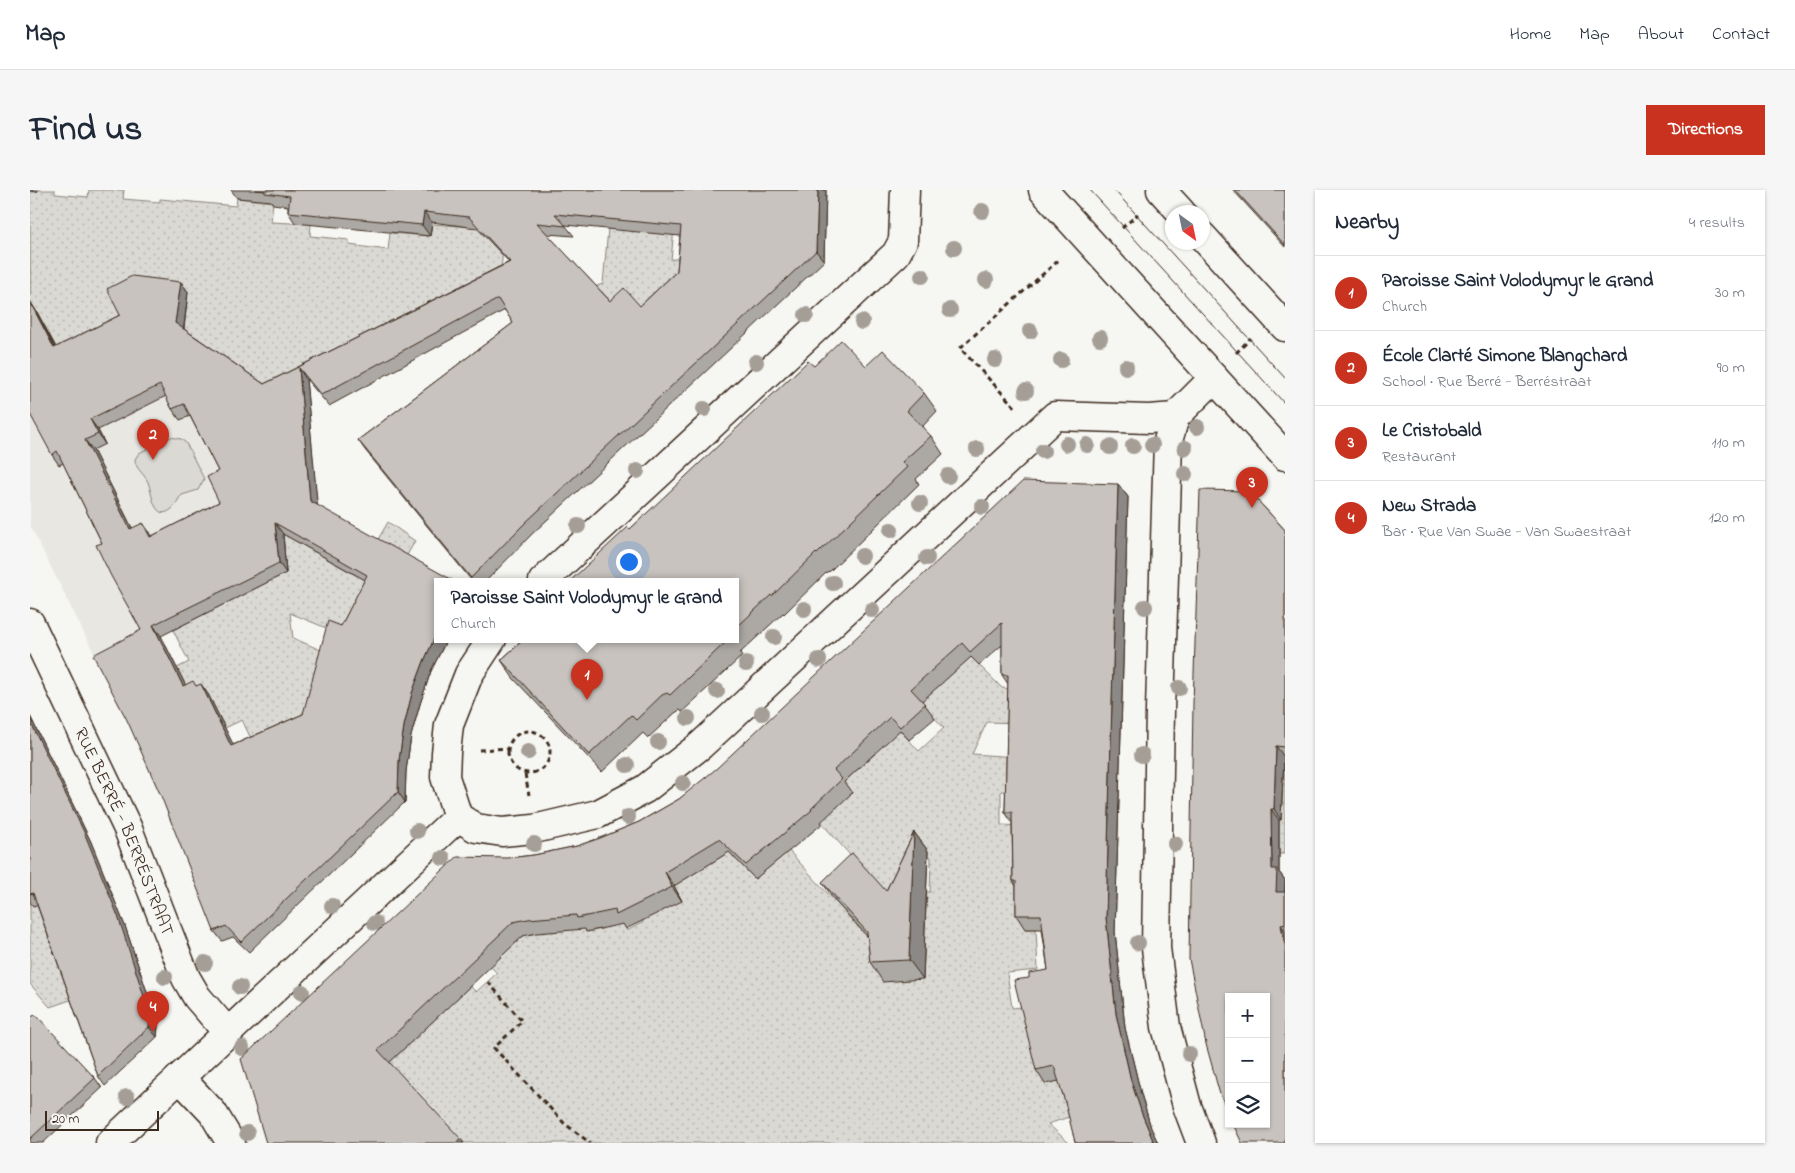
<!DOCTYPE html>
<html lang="en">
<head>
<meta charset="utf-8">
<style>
  body { margin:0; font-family:"Indie Flower",sans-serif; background:#f6f6f7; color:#1f2937 }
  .controls { position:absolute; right:15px; bottom:15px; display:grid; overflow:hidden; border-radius:0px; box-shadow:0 1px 4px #0004 }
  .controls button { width:45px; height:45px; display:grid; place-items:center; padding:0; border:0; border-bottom:1px solid #e0e1e3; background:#fff; color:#1f2937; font:25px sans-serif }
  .compass { position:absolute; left:1135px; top:15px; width:45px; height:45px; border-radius:50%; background:#fff; box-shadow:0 1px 4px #0004; rotate:147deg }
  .scale { position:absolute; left:15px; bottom:12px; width:114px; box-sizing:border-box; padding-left:5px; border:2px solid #3b2a1e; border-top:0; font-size:14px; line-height:18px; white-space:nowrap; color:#3b2a1e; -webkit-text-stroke:4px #f6f6f2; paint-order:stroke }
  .you { position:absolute; left:598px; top:371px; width:18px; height:18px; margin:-12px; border:4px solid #fff; border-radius:50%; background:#1a73e8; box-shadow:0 0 0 8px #1a73e833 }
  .badge { display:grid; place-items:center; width:32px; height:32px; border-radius:50%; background:#c8321e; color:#fff; font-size:16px; font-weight:700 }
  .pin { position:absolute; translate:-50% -41px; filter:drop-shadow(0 1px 2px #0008) }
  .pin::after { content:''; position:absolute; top:26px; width:18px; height:15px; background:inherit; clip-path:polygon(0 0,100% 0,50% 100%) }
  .popup { position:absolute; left:404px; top:388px; width:305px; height:65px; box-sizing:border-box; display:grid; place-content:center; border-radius:0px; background:#fff; filter:drop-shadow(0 1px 4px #0005); font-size:16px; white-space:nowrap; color:#747a83 }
  .popup b { font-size:19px; color:#1f2937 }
  .popup::after { content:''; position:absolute; left:50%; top:100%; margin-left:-10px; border:10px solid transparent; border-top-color:#fff }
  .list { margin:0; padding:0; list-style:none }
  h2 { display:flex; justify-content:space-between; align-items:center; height:65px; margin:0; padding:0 20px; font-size:21px }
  h2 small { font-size:16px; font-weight:400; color:#747a83 }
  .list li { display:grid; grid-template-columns:32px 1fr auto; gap:15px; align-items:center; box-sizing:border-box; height:75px; padding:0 20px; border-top:1px solid #e0e1e3 }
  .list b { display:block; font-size:19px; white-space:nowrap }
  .list p { margin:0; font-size:16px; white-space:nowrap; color:#747a83 }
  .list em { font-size:16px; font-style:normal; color:#747a83 }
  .icon { flex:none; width:28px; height:28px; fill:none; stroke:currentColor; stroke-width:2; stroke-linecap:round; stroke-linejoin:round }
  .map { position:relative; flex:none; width:1255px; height:953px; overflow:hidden; border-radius:0px }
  header { display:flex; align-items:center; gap:30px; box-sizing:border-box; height:70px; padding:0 25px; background:#fff; border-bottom:1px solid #e0e1e3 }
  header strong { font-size:24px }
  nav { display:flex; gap:28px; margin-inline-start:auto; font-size:18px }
  .intro { display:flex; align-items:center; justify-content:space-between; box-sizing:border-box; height:120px; padding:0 30px }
  h1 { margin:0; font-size:35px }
  .button { padding:12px 22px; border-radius:0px; background:#c8321e; color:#fff; font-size:18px; font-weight:700 }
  main { display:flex; gap:30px; padding:0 30px }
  aside { flex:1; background:#fff; border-radius:0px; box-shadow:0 1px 4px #0004 }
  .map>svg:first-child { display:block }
  .built { fill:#e8e7e2 }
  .green { fill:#dad9d3; stroke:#8a8278 }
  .garden { fill:url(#garden-dots); stroke:#8a8278 }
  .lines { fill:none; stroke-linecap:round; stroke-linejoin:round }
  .minor-casing { stroke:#3b2a1e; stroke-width:31 }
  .path { stroke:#3b2a1e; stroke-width:3; stroke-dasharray:5 4; stroke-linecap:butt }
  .minor { stroke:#f6f6f2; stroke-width:28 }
  .tram { stroke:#3b2a1e; stroke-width:1 }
  .tree { fill:#a59e96 }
  .wall { fill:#aca8a3; stroke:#3b2a1e; fill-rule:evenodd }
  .shaded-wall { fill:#8c8885; stroke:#3b2a1e }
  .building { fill:#c8c3be; stroke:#3b2a1e; fill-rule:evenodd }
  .labels { text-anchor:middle; stroke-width:4; stroke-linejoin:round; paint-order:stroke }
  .street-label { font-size:18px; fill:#3b2a1e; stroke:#f6f6f2 }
</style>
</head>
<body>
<header>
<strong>Map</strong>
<nav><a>Home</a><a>Map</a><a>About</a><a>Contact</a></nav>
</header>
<div class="intro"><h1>Find us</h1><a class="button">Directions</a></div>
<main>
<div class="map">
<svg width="1255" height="953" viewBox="0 0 1255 953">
  <defs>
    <pattern id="garden-dots" width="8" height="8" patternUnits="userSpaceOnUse" patternTransform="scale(1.25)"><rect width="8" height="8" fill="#dad9d3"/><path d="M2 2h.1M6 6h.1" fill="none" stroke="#bcbab5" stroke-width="1.8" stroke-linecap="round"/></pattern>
  </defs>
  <rect width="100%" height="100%" fill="#f6f6f2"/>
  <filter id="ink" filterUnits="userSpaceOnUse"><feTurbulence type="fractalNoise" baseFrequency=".02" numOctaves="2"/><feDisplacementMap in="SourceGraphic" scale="10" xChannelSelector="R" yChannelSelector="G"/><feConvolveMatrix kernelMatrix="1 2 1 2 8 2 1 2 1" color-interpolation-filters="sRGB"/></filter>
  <g filter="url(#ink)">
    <!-- built -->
    <path class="built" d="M0,184l241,21 15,178 -186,92 -70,-140z"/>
    <!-- green -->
    <path class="green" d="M141,247l10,2 5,4 18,36 -6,11 -16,5c-4,3 -5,9 -9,13 -19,17 -21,-16 -25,-26 -4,-9 -13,-13 -13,-23l4,-6z"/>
    <!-- garden -->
    <path class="garden" d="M8,0h17v4l33,3 1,-7h35l-1,9 37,3v-3l76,7 1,-8 36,4 -2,20 40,2 -1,12 39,4v5l39,5 2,-17 39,3 2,-12 74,5 -5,52 -229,114 -143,-69 -97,48 -1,-183 7,1z
      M644,38l-3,32 16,-5 -24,47 -46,10 -23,-25 9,-3 5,-55z
      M358,332l27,19 -9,16 -58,80 -58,-24 3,25 39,17 -9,49 -67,45 -14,-29 -17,8 -39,-42 -9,-18 12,-6 -16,-32 113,-57 -3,-39 74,42z
      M941,467l31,31 10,1 5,34 -30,-1 -15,32 44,3 2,35 -17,-1v34l44,2 -20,102h11l2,41 -31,3 5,35 32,-3 31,110 -27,9 21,19h-607l-74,-79 82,-78 6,6 21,-19 -7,-7 36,-32 58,-13 3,11 15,-3 21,-18 4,20 16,-9 -8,-17 46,-4 -7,-15 55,-34 26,27 34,-28 92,101 44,-26 1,-34h4l1,-35h-6l-25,54 -90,-101 33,-27 32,-29 15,-34 29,31 25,-23 -24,-26z
      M1255,527v137h-21z
      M0,709l10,5 39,93 -29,10 -20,-23z"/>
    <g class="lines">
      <defs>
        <g id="minor">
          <path d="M1013,0l242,266"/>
          <path d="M1131,0l20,22"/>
          <path d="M1172,46l83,91"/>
          <path d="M1145,227l-7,24 -8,269 -4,238 10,79 21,79 14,37"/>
          <path d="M513,391l353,-327 7,-13 2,-51"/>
          <path id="s1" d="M0,433l98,206 58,149 11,19 31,36"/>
          <path d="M462,449l-23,35 -20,51 -3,28 -1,24 13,40 18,11 26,4 32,-3 64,-15 47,-25 56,-44 354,-329 94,3 26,-2 39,-39"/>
          <path d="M150,888l33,35 18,30"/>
          <path d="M80,953l348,-326"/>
        </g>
      </defs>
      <!-- minor casing -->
      <use href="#minor" class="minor-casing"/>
      <!-- path -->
      <path class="path" d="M1092,38l16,-14
        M1206,163l15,-15
        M985,217l-55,-59 100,-89
        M478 562a21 21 0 1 1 42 0a21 21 0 1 1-42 0Z
        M449,560l29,-2
        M495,584l4,21
        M458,792l34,39 -28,27 70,75 26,20"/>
      <!-- minor -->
      <use href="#minor" class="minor"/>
      <!-- tram -->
      <path class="tram" d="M1060,0l195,214
        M1084,0l171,188"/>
    </g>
    <!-- trees -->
    <g class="tree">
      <circle cx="952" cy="21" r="8"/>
      <circle cx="924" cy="58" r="8"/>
      <circle cx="892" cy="86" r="8"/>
      <circle cx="956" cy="90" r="8"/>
      <circle cx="920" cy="120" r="8"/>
      <circle cx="776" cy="125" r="8"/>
      <circle cx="832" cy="132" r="8"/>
      <circle cx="1000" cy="141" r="8"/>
      <circle cx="1070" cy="148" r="8"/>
      <circle cx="965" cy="170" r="8"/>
      <circle cx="1031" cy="170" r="8"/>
      <circle cx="726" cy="172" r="8"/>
      <circle cx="1096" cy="177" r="8"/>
      <circle cx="996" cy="201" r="8"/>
      <circle cx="674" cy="219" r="8"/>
      <circle cx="1167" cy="237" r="8"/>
      <circle cx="1037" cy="254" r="8"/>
      <circle cx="1057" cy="255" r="8"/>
      <circle cx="1122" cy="255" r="8"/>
      <circle cx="1103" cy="256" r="8"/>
      <circle cx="1080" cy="257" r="8"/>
      <circle cx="1155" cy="258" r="8"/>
      <circle cx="947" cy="259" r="8"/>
      <circle cx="1013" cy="261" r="8"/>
      <circle cx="607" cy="281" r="8"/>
      <circle cx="1155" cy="284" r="8"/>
      <circle cx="918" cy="286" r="8"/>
      <circle cx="890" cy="313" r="8"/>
      <circle cx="952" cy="317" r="8"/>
      <circle cx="548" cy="336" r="8"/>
      <circle cx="861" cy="340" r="8"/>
      <circle cx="832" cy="366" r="8"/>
      <circle cx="897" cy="368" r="8"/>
      <circle cx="803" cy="393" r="8"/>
      <circle cx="1115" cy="417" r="8"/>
      <circle cx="774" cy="419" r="8"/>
      <circle cx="842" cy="420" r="8"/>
      <circle cx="744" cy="447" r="8"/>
      <circle cx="789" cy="470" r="8"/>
      <circle cx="716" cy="474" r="8"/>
      <circle cx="1149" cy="498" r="8"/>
      <circle cx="687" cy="501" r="8"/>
      <circle cx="732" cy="523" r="8"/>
      <circle cx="658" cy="528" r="8"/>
      <circle cx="628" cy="552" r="8"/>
      <circle cx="498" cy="562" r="8"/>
      <circle cx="1112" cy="565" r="8"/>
      <circle cx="597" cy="575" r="8"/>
      <circle cx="653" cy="593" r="8"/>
      <circle cx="598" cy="627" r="8"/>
      <circle cx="387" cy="641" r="8"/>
      <circle cx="504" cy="654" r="8"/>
      <circle cx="1145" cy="654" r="8"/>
      <circle cx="413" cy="668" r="8"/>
      <circle cx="302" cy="716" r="8"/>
      <circle cx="345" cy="733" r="8"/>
      <circle cx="1108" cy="753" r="8"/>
      <circle cx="175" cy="773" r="8"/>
      <circle cx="135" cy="787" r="8"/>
      <circle cx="210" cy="797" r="8"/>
      <circle cx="272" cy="802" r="8"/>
      <circle cx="212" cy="858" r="8"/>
      <circle cx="1159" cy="864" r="8"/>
      <circle cx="97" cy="907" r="8"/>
      <circle cx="217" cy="943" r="8"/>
    </g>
    <!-- wall -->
    <path class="wall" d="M0,0h8l-1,2 -7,-1z
      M201,0h595l-2,71 -292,273 -46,47h-14l-107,-131 -7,-10 155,-117 -8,-13 -176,96 -23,-27 11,126 121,134h9l-16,32 -11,33 -9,32 -5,35 -1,31 -156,150 -16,-15 -11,4 -8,-10 -73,-301 -39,-87 -39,-80 -4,2 -7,-10 -15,-143 19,35 64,-32 61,-33 7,10 -4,37 80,55 245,-122 -32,-34 -45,-6 -2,14 -135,-13 -7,-11v-6l-15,-2 -2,-3 -34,-3zM535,35l115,11 -3,35 -37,35 -30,-5 -63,-67 27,2zM136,206l6,13 8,11 10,-4 28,55 1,31 -67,34 -2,-3 -18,-5 -39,-78 12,-6 -7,-14zM253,344l82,46 -24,46 -38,88 -70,31 -25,-51 -11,-8 -12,-1 -24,-49 125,-63z
      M1203,0h52v57z
      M784,176h52l58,27 13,18 -15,16 9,9 12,18 -27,25 3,5 -90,88 -1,-1 -44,43 -1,-1 -43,40 2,3 -60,56 -2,-2 -5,3 -27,25 -5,-5 -41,39 -89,-94 -12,-18 23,-21h212v-58l-106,-52z
      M1088,294l10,13 -13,435 10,96 16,66 10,34 7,15h-82l-11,-41 -6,-21 -14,3 -9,-14 -7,-92 19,-8 -6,-41h-17l-9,-14v-29l-3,-5 -1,-58 -7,-11 3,-128 -6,-9v-30l-23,20 -8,-8 -49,44 13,17 -26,22 -9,-10 -56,52 8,11 -31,29 1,2 -67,55 -26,-27 -55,34 8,15 -56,28 -3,-5 -37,8 -1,-3 -48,4 -14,3 -133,126 -124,81 242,-285 26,-3 43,-9 23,-8 39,-16 40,-23z
      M1219,301l36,39v228l-1,-1 -3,63h-2v52l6,8v263z
      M0,526l61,126 34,84 33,99 -1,12 -52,49 -7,-10 -61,-171 -4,1 -3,-4z
      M884,642l14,19 -5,128 -40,3 -13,-20 -2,-25 -32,-35 -14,-20 64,9z
      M0,827l65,61 7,10 -59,55h-13z"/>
    <!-- shaded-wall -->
    <path class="shaded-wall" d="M788,0h8l-2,71 -8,-10z
      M394,22l8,10 -2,14 -8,-11z
      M151,92l7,10 -5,42 -8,-11z
      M0,111l7,11 24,47 -7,-11z
      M269,178l7,11 12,133 -8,-11z
      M60,229l8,11 7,14 -7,-10z
      M55,250l8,10 45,90 -8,-11z
      M1088,294l10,13 -13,435 10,96 16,66 10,34 7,15h-4l-12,-29 -11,-33 -15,-67 -10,-96z
      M113,333l7,10 7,15 -7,-11z
      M245,333l8,11 3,39 -7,-10z
      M123,435l8,11 30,60 -8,-10z
      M408,440v9h9l-16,32 -11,33 -9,32 -5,35 -1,31 -7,-10 1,-32 5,-34 8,-33 12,-32z
      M171,494l7,10 31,62 -8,-10z
      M0,526l61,126 34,84 33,99 -1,12 -8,-10 -119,-306z
      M1246,556l8,11 -3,63 -7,-11z
      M1241,619l8,11v52l6,8 -1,23 -8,-11 -4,-23z
      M884,642l14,19 -5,128 -14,-19z
      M635,682l9,14 8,15 -10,-14z
      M1251,735l4,6v15z
      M430,948l4,5h-8z"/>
    <!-- building -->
    <path class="building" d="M225,0h563l-2,61 -292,273 -53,54 -113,-138 155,-117 -15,-24 -177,96 -22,-27 11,133 144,80h-16v49l-14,31 -12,32 -8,33 -5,34 -1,32 -157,150 -15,-16 -12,5 -53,-135 -34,-76 -34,-65 48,-25 -30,-54 -15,-31 6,-2 -45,-92 -5,4 -22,-41v-112l24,46 66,-33 -13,-26 25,-13 49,6 -6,41 89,61 246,-122 -41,-45 -45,-5 -2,13 -134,-13 2,-16 -25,-3v-2zM525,24l126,12 -4,45 -37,35 -16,-18 -14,13 -73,-78 29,3zM130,195l12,24 12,-5 34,67 -11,6 12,25 -69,35 -7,-14 -13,6 -45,-89 13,-6 -8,-15zM245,333l92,52 -26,51 -13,-5 -25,93 -72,32 -30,-62 -5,2 -3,-5 -10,5 -30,-61 126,-62z
      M1205,0h50v55z
      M811,150l25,26 17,-16 41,43 -17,18 24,25 -29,26 5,5 -90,87 -1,-1 -44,43 -1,-1 -35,33v-47h-166l58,-54 2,2 178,-168 6,5z
      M993,291l95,3 -12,434 10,96 15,67 11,33 12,29h-77l-2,-1 -10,-40 -11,-36 -18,4 -22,-90 15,-2v-5l19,-3 -7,-55h-25v-34h-3l-1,-69h-7l3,-137h-6v-52l-32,29 -8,-9 -51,46 14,15 -25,23 -10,-10 -56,53 8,9 -31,30 1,1 -66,55 -27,-26 -54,33 7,15 -56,28 -1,-5 -38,8 -1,-3 -48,4 -15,3 -135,128 82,88 -4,5h-190l-25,-84 216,-202 51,1 26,-3 43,-9 23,-8 39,-16 40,-23 38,-31z
      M1170,300l49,1 36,39v217l-9,-1 -2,63h-3l1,60h5l-1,23h9v32l-4,1 4,21v197h-43l-9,-19h33v-127h-37v118l-10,-24 -13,-47 -17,-85 4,-255z
      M494,449h205l-59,56 -3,-2 -5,2 -26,25 -5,-5 -42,40 -88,-95z
      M0,531l54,111 34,84 32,99 -1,12 -51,49 -65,-183 -3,1z
      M884,642l-5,128 -39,2 -3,-30 -45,-50 30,-29 34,38z
      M6,825l59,63 -65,61v-122z"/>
  </g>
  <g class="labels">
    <!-- street labels -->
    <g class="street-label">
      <text dy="6" stroke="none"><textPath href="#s1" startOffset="229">RUE BERRÉ - BERRÉSTRAAT</textPath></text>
    </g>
  </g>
</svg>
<div class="controls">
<button>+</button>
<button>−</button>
<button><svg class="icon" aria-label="layers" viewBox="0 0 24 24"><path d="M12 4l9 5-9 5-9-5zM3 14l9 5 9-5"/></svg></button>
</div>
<svg class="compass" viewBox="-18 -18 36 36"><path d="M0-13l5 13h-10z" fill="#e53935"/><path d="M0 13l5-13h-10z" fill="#747a83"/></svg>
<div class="scale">20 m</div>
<div class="you"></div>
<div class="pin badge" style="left:557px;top:510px">1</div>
<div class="popup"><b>Paroisse Saint Volodymyr le Grand</b>Church</div>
<div class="pin badge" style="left:123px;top:270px">2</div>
<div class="pin badge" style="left:1222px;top:318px">3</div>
<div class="pin badge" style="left:123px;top:842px">4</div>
</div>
<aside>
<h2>Nearby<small>4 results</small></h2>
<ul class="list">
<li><span class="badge">1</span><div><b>Paroisse Saint Volodymyr le Grand</b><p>Church</p></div><em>30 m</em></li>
<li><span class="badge">2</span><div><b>École Clarté Simone Blangchard</b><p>School · Rue Berré - Berréstraat</p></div><em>90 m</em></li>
<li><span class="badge">3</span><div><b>Le Cristobald</b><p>Restaurant</p></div><em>110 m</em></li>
<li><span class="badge">4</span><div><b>New Strada</b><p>Bar · Rue Van Swae - Van Swaestraat</p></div><em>120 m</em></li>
</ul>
</aside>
</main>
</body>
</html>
